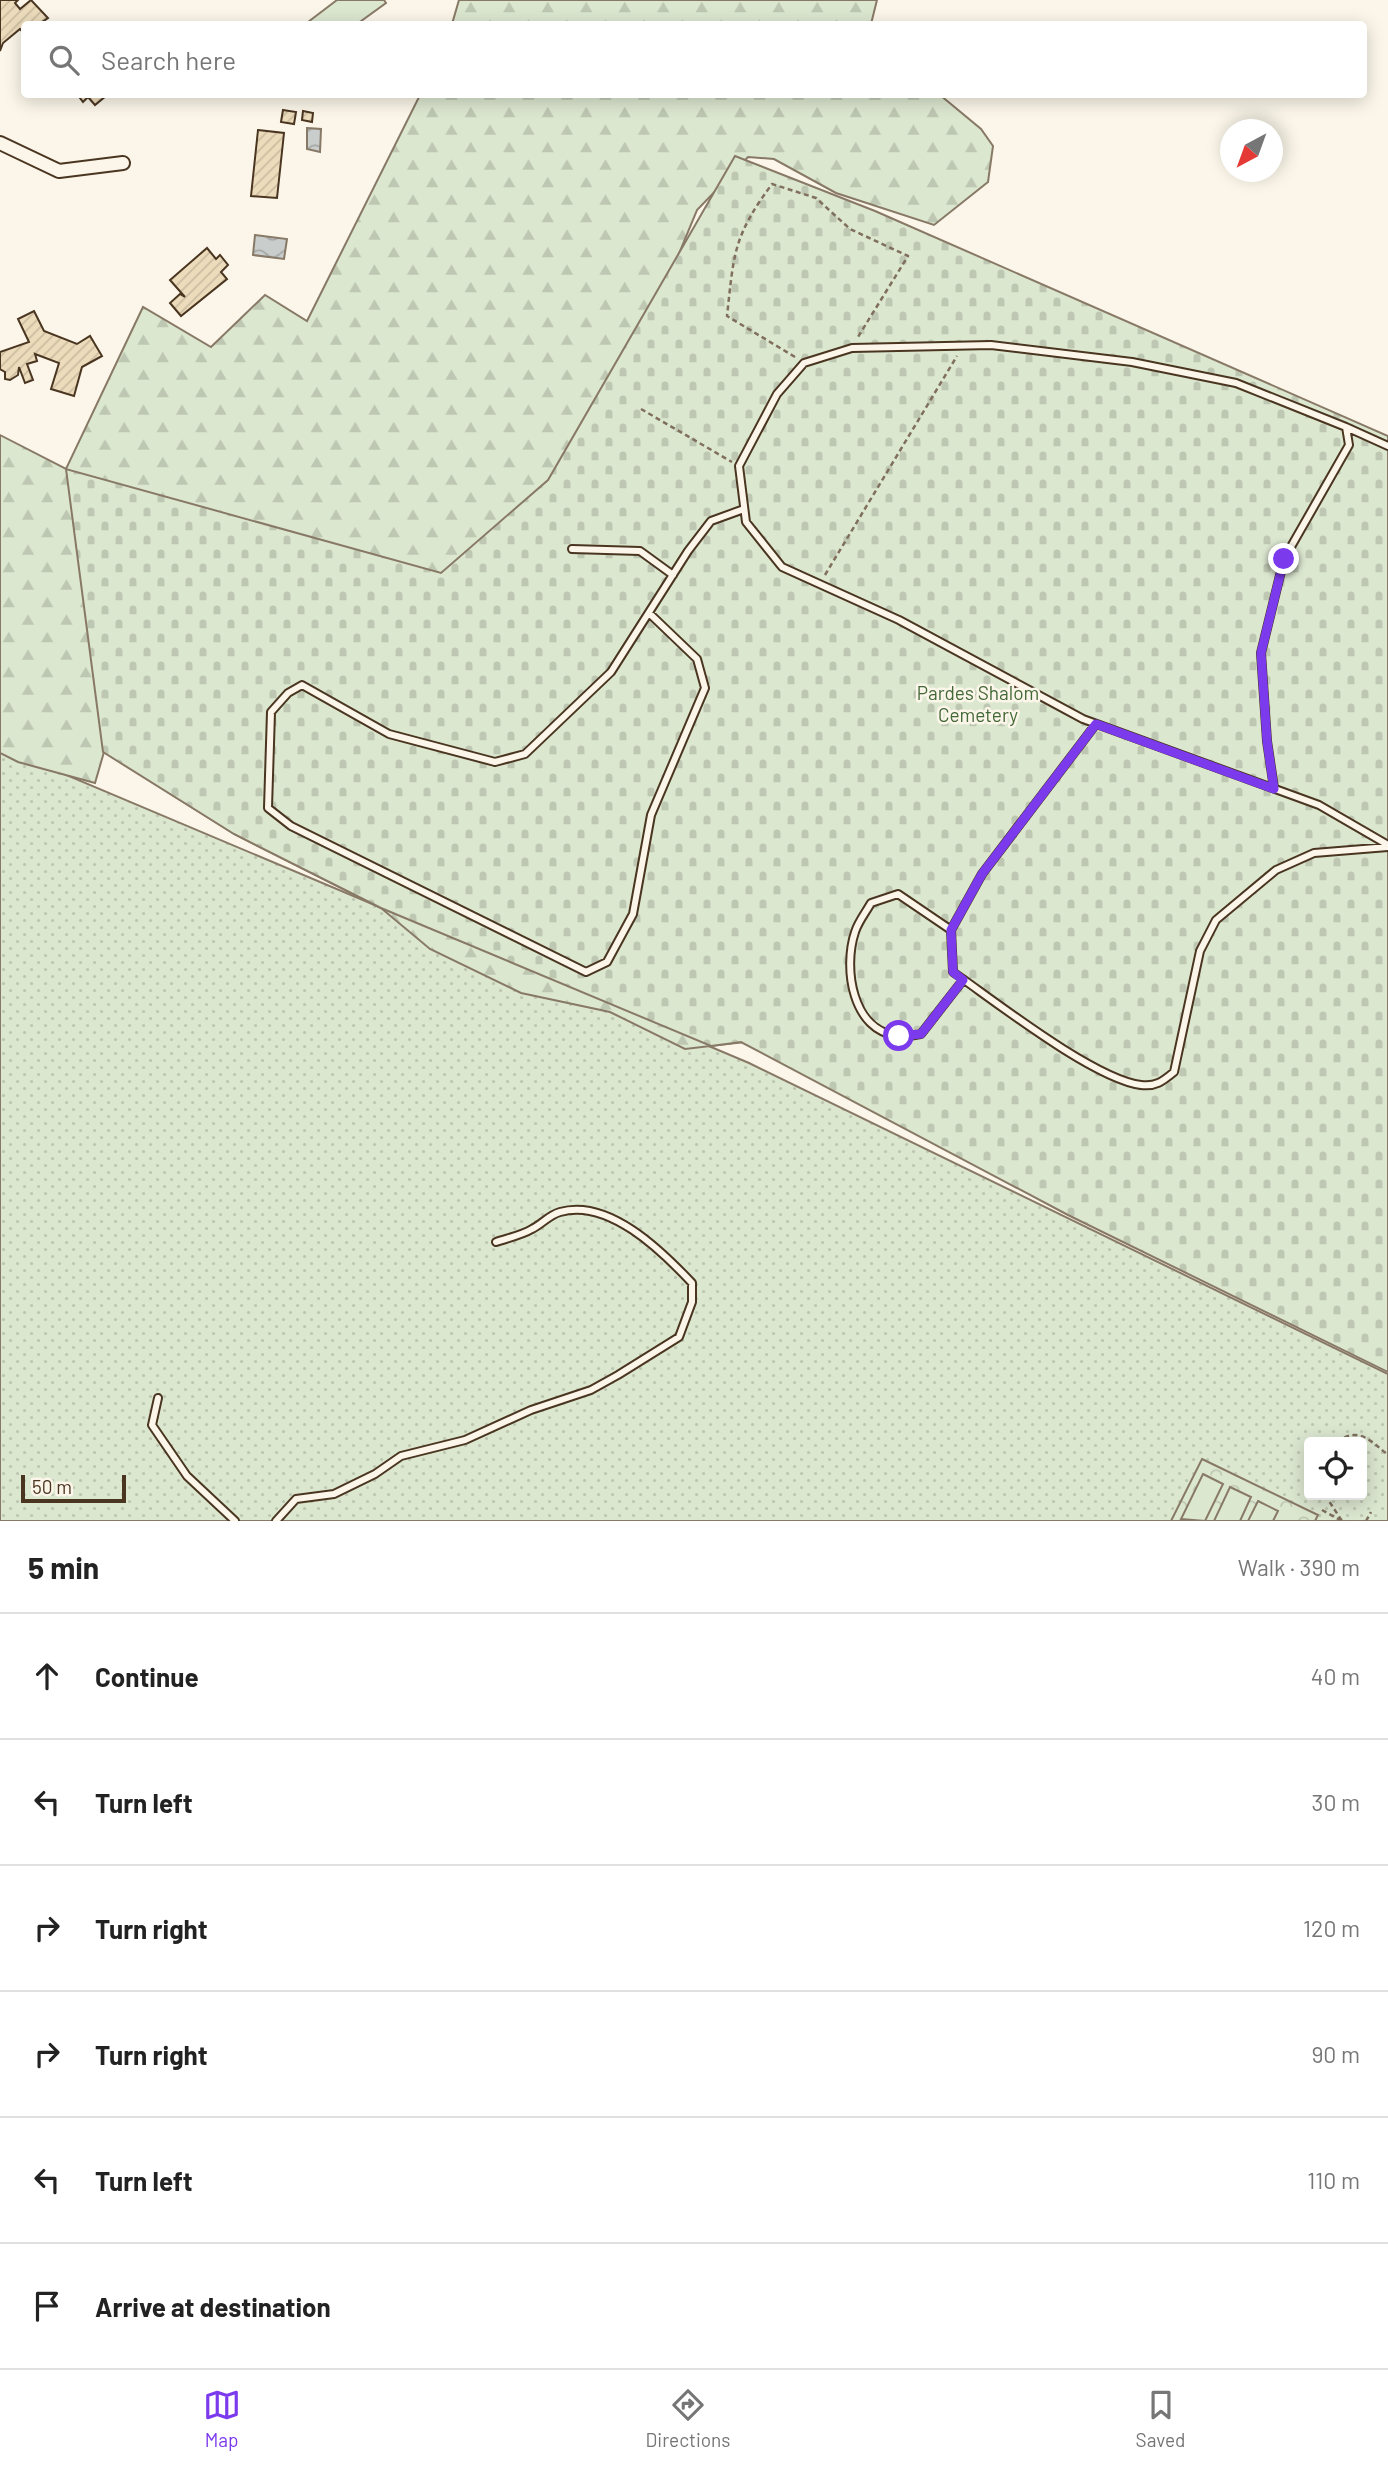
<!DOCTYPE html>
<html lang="en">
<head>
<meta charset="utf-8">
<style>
  body { margin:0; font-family:Barlow,sans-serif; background:#f2f2f2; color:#222 }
  .controls { position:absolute; right:21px; bottom:21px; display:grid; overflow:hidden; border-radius:7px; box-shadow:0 4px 18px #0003 }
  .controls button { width:63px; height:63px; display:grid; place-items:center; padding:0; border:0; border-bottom:2px solid #e0e0e0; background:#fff; color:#222; font:35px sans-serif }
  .compass { position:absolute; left:1220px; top:119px; width:63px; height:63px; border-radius:50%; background:#fff; box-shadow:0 4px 18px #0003; rotate:221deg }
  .scale { position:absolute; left:21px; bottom:18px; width:105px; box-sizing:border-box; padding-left:7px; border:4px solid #4a3520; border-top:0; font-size:19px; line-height:24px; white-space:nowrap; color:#4a3520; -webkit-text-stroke:5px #fbf6e9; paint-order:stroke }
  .stop { position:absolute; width:21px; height:21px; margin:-16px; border:5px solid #7c3aed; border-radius:50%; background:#fff }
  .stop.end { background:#7c3aed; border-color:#fff; box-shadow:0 2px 7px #0008 }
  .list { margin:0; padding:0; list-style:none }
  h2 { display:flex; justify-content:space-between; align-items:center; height:91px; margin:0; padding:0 28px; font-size:30px }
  h2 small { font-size:23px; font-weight:400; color:#767676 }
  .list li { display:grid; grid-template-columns:46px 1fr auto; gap:21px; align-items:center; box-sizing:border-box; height:126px; padding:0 28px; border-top:2px solid #e0e0e0 }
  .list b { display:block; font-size:26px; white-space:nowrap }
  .list em { font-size:23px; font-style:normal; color:#767676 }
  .icon { flex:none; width:38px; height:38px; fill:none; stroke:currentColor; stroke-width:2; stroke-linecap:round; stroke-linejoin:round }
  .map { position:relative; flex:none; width:1388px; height:1521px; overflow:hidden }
  .search { position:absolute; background:#fff; box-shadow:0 4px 18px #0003; left:21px; right:21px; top:21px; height:77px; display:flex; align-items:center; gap:18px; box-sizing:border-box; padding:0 24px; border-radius:7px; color:#767676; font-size:26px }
  .sheet { height:847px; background:#fff }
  nav { display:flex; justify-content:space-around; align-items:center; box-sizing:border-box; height:98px; border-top:2px solid #e0e0e0; background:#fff; font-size:19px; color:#767676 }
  nav a { display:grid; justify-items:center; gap:4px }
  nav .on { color:#7c3aed }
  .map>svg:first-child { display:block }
  .grass { fill:url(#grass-dots); stroke:#887966; stroke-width:2; fill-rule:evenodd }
  .forest { fill:url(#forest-firs); stroke:#887966; stroke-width:2 }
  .cemetery { fill:url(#cemetery-stones); stroke:#887966; stroke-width:2 }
  .park { fill:url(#park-crowns); stroke:#887966; stroke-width:2 }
  .pitch { fill:#dce7d0; stroke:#887966; stroke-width:2 }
  .water { fill:url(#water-waves); stroke:#887966; stroke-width:2 }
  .building { fill:url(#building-hatch); stroke:#4a3520; stroke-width:2 }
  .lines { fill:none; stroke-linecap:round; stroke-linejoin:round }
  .lane-casing { stroke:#4a3520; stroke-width:10 }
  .street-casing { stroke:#4a3520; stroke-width:16 }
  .path { stroke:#7f6f5c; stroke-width:2.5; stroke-dasharray:5 3.5; stroke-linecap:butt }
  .lane { stroke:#fbf6e9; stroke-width:6 }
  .street { stroke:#fbf6e9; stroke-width:12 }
  .route { stroke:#7c3aed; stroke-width:9 }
  .labels { text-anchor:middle; stroke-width:5; stroke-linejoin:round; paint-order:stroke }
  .park-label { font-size:19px; fill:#436837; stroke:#fbf6e9 }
</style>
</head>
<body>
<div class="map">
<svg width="1388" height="1521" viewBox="0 0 1388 1521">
  <defs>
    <pattern id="grass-dots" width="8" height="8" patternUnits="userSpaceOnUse" patternTransform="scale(1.75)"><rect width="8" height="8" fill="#dce7d0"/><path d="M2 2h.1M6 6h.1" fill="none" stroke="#bec7b2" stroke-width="1.8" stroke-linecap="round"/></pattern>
    <pattern id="forest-firs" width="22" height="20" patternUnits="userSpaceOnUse" patternTransform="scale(1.75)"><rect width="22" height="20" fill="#dce7d0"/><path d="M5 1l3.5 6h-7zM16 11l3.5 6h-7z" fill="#bec7b2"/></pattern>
    <pattern id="cemetery-stones" width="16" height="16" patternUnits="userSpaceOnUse" patternTransform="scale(1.75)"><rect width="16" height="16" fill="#dce7d0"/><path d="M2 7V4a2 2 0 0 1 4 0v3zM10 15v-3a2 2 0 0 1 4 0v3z" fill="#bec7b2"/></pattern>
    <pattern id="park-crowns" width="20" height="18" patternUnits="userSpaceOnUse" patternTransform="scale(1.75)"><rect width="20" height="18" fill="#dce7d0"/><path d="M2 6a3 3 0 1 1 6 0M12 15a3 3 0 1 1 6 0" fill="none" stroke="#bec7b2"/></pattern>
    <pattern id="water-waves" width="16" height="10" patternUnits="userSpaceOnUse" patternTransform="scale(1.75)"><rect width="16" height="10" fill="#c9cecd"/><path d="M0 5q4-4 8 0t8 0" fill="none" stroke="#a5a8a6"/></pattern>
    <pattern id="building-hatch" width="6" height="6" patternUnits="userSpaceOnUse" patternTransform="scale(1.75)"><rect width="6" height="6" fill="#ecdcbc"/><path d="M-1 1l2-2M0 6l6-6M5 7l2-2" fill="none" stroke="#ccbda1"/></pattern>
  </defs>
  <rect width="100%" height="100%" fill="#fbf6e9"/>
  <!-- grass -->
  <path class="grass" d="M0,747l749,316 639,311v147h-1388zM1309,1442h53v53h-53z"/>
  <!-- forest -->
  <path class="forest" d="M459,0h418l-6,24h-419z
    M420,95h520l41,34 12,17 -5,36 -54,43 -98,-32 -62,-34 -26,-2 -51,53 -69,167 143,662 -86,10 -75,-37 -89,-19 -91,-44 -49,-41 -147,-74 -130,-82 -9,31 -77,-21 -18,-9v-318l66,34 77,-162 68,40 54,-52 42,26z"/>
  <!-- cemetery -->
  <path class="cemetery" d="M735,156l140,55 513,225v936l-320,-157 -327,-173 -30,4 -330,-138 -147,-74 -131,-82 -37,-283 375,104 107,-93z"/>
  <!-- park -->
  <path class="park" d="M1202,1459l116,56 -3,6h-144z"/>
  <!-- pitch -->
  <path class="pitch" d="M337,0h47l2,3 -29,21h-47l-2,-2z
    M1203,1474l20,10 -18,37 -24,-2z
    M1230,1487l21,10 -11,24h-26z
    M1258,1501l20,10 -5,10h-25z"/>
  <!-- water -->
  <path class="water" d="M307,128l14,1 -1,23 -13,-3z
    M255,235l32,4 -3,20 -31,-4z"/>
  <!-- building -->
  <path class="building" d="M0,0h18l-3,3 5,6 11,-9 17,18 -9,6h-15v10l-4,-5 -17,14 -3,8z
    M77,94h28l1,2 -11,9 -7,-8 -5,5z
    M283,110l13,2 -2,12 -13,-2z
    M303,111l10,2 -1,9 -10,-2z
    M258,130l26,3 -7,65 -26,-2z
    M207,248l9,11 4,-4 8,10 -7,7 6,7 -46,37 -11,-13 10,-9 5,3 -15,-17z
    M34,311l10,20 33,13 13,-8 12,20 -20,11 -8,29 -23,-7 8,-26 -24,-9 2,7 -10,3 6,16 -8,3 -6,-16 -1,8 -8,5 -5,-1v-7l-5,-3v-17l29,-10 -11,-23z"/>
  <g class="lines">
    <defs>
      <path id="lane" d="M1346,427l42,19
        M572,549l68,2 33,24
        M649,613l48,46 8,29 -54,127 -18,99 -26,48 -21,10 -295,-146 -23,-18 3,-96 17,-19 14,-8 87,49 106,28 30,-8 86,-82 77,-121 23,-30 33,-12
        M1096,724l-114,150 -31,56 2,42c43,30 141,107 188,113 15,2 22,-4 33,-13l26,-121 16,-31 60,-50 38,-17 74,-6
        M1274,788l-7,-47 -6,-88 23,-94 65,-114 -3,-18 -110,-44 -104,-21 -141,-17 -139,3 -48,15 -27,31 -38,72 7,56 36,45 117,53 184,99 236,86 69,40
        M951,930l-53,-36 -27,9c-5,9 -13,19 -16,29 -12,36 -3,99 43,104 7,1 16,-1 23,-2l42,-54
        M158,1398l-6,27 35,51 48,45
        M276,1521l20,-22 38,-5 41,-20 26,-18 64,-16 66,-30 60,-20 27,-15 61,-38 13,-35v-19c-31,-33 -84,-85 -132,-71 -11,3 -18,12 -28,17 -10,6 -24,9 -36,13"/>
      <path id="street" d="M0,143l59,28 64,-8"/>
    </defs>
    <!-- lane casing -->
    <use href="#lane" class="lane-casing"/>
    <!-- street casing -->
    <use href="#street" class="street-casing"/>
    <!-- path -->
    <path class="path" d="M795,357l-68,-41c7,-63 6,-79 45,-132l44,14 34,31 58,27 -50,81
      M641,409l91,53
      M825,575l132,-219
      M1337,1442c21,-16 34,-1 51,13
      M1325,1495l17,26
      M1322,1510l18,10
      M1366,1521l5,-9"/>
    <!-- lane -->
    <use href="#lane" class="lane"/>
    <!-- street -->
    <use href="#street" class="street"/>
  </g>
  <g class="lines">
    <!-- route -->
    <path class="route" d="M899,1036l22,-2 42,-54 -10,-8 -2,-42 31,-56 114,-150 178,65 -7,-48 -6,-88 23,-94"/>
  </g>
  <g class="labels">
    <!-- park labels -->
    <g class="park-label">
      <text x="978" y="700">Pardes Shalom<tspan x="978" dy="22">Cemetery</tspan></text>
    </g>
  </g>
</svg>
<div class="controls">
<button><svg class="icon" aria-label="locate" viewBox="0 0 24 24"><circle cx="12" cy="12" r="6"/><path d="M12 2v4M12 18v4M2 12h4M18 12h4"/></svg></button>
</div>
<svg class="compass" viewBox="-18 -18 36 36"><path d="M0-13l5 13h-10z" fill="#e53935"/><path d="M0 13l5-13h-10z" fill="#767676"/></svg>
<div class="scale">50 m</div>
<div class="stop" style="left:899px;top:1036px"></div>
<div class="stop end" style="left:1284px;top:559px"></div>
<div class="search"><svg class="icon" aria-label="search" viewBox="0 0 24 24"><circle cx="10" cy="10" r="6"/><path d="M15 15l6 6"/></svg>Search here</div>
</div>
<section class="sheet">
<h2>5 min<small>Walk · 390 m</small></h2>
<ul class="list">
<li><svg class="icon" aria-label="ahead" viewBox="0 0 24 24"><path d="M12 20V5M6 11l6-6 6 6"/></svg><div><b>Continue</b></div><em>40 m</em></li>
<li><svg class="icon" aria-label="left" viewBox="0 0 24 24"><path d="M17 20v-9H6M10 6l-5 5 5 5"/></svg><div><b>Turn left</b></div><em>30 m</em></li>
<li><svg class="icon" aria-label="right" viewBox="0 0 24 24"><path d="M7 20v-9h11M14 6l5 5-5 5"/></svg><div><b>Turn right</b></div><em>120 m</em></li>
<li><svg class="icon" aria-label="right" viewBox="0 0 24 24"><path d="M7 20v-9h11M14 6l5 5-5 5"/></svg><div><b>Turn right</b></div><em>90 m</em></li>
<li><svg class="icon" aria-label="left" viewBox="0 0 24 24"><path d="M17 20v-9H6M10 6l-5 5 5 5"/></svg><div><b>Turn left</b></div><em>110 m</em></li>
<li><svg class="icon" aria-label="arrive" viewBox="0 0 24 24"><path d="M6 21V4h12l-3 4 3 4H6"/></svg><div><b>Arrive at destination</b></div></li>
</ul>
</section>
<nav>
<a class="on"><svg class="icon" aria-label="map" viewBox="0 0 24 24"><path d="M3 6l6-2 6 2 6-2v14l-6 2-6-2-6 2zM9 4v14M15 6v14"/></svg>Map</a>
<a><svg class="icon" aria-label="directions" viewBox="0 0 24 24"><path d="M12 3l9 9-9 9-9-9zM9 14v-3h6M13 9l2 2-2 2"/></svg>Directions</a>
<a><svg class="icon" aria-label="saved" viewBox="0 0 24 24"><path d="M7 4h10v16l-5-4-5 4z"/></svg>Saved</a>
</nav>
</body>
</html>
